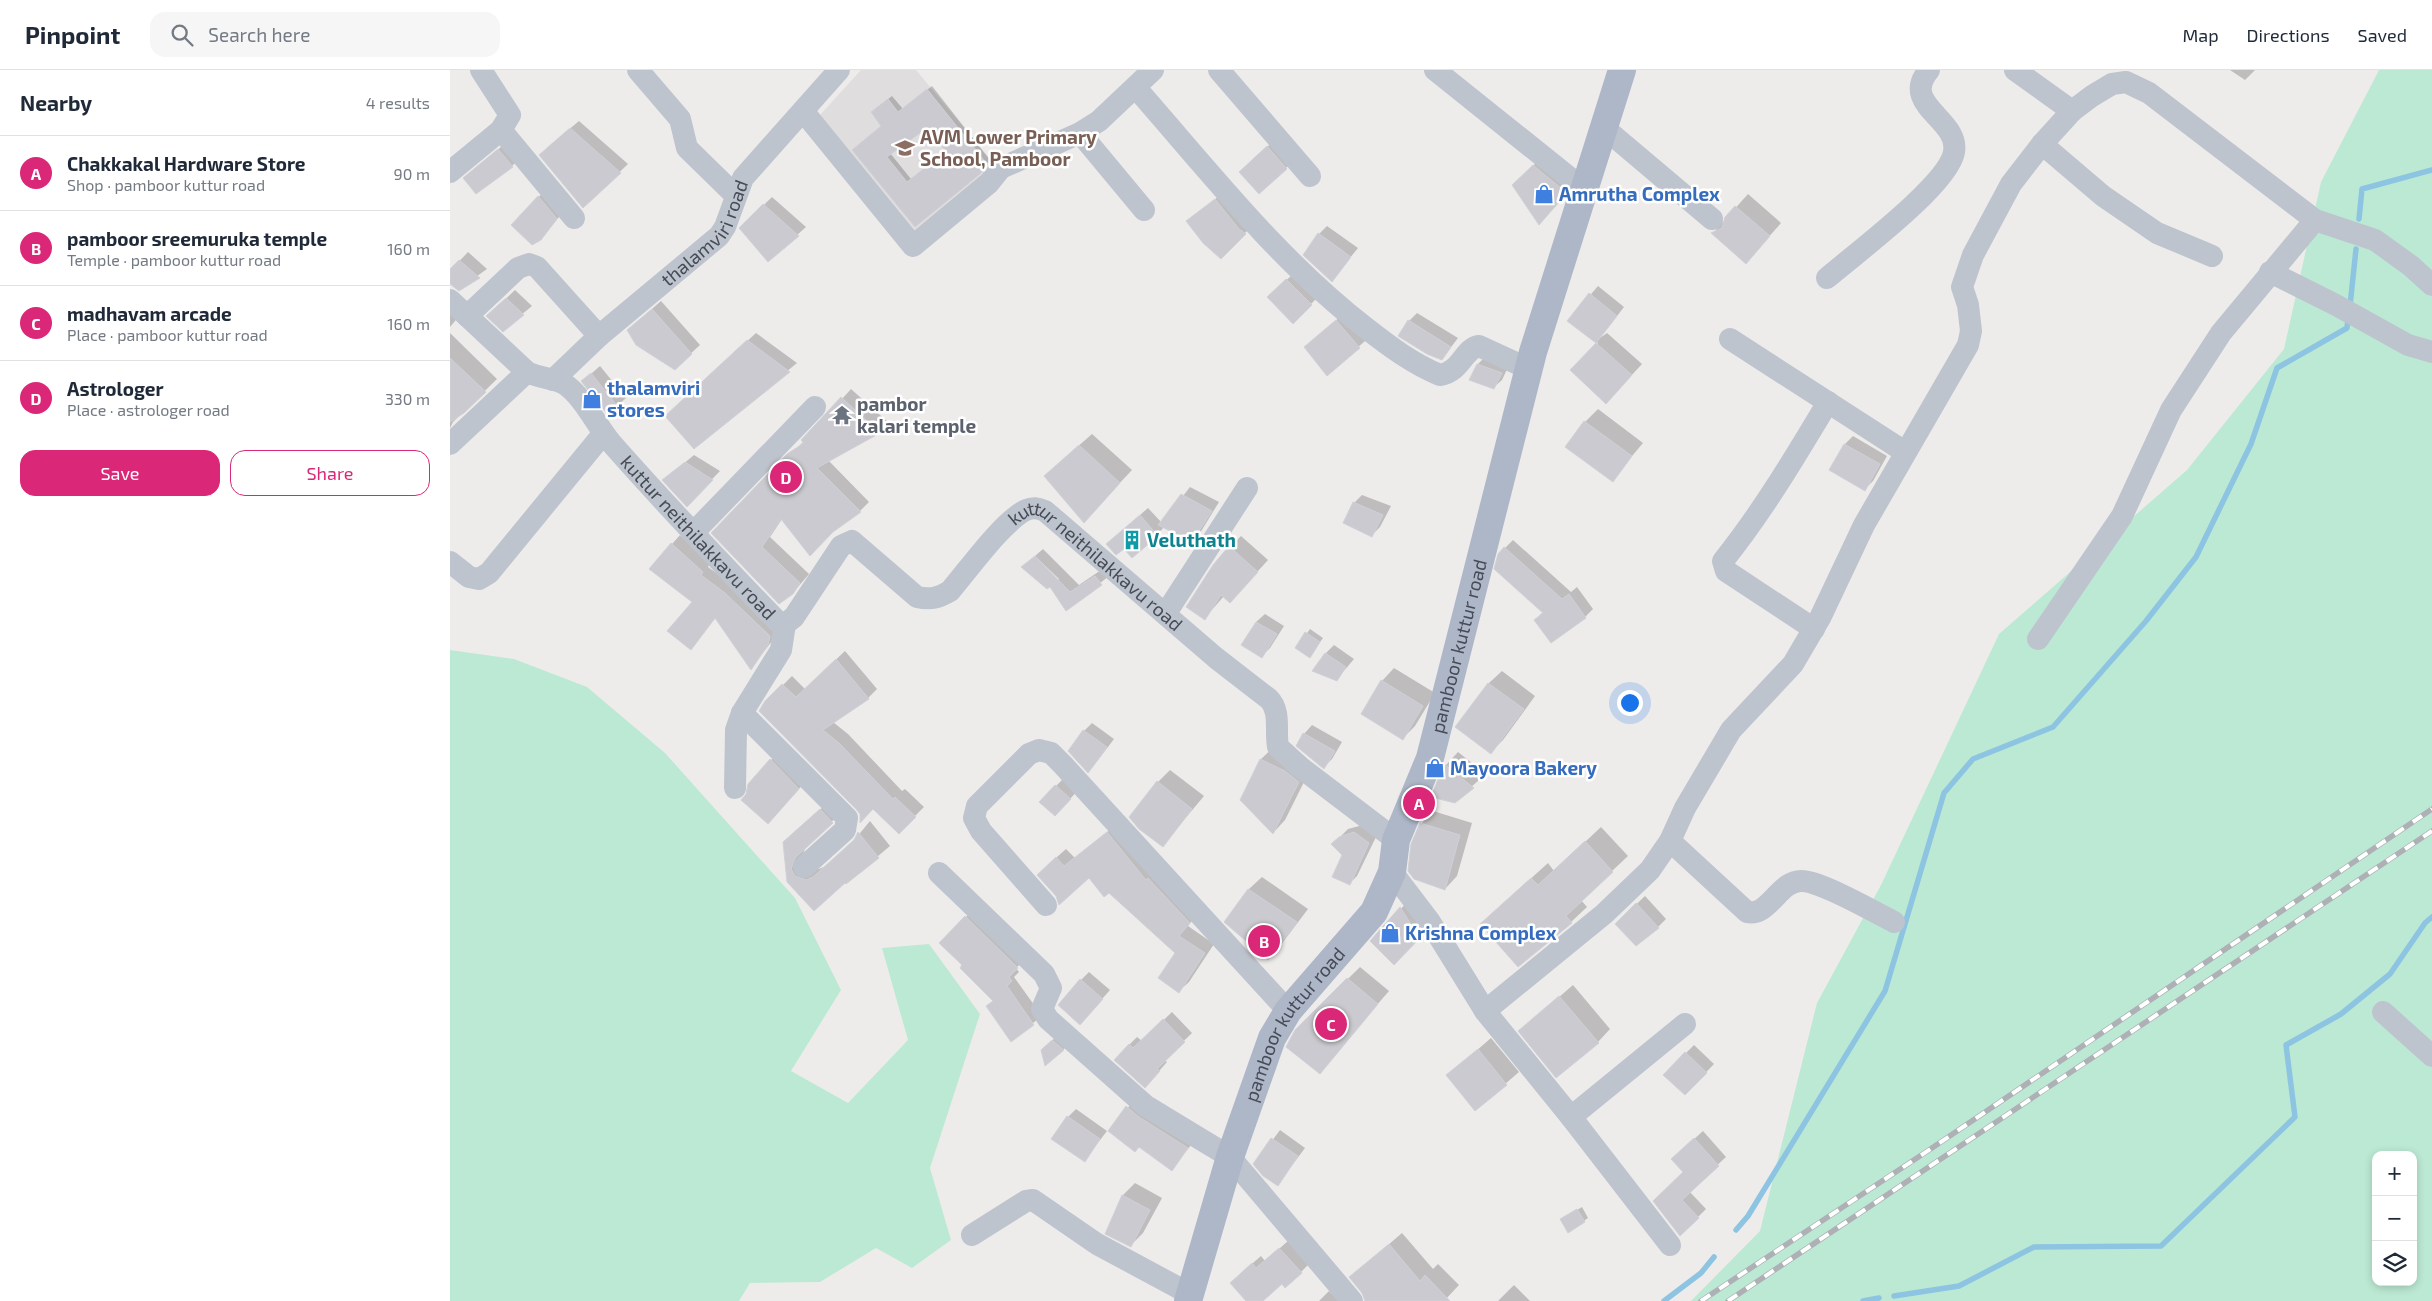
<!DOCTYPE html>
<html lang="en">
<head>
<meta charset="utf-8">
<style>
  body { margin:0; font-family:"Exo 2",sans-serif; background:#f6f6f7; color:#1f2937 }
  .controls { position:absolute; right:15px; bottom:15px; display:grid; overflow:hidden; border-radius:10px; box-shadow:0 2px 8px #0003 }
  .controls button { width:45px; height:45px; display:grid; place-items:center; padding:0; border:0; border-bottom:1px solid #e0e1e3; background:#fff; color:#1f2937; font:25px sans-serif }
  .you { position:absolute; left:1179px; top:632px; width:18px; height:18px; margin:-12px; border:4px solid #fff; border-radius:50%; background:#1a73e8; box-shadow:0 0 0 8px #1a73e833 }
  .badge { display:grid; place-items:center; width:32px; height:32px; border-radius:50%; background:#db2777; color:#fff; font-size:16px; font-weight:700 }
  .pin { position:absolute; translate:-50% -50%; border:2px solid #fff; box-shadow:0 1px 5px #0006 }
  .list { margin:0; padding:0; list-style:none }
  h2 { display:flex; justify-content:space-between; align-items:center; height:65px; margin:0; padding:0 20px; font-size:21px }
  h2 small { font-size:16px; font-weight:400; color:#747a83 }
  .list li { display:grid; grid-template-columns:32px 1fr auto; gap:15px; align-items:center; box-sizing:border-box; height:75px; padding:0 20px; border-top:1px solid #e0e1e3 }
  .list b { display:block; font-size:19px; white-space:nowrap }
  .list p { margin:0; font-size:16px; white-space:nowrap; color:#747a83 }
  .list em { font-size:16px; font-style:normal; color:#747a83 }
  .actions { display:flex; gap:10px; padding:15px 20px }
  .actions a { flex:1; padding:11px 0; border:1px solid #db2777; border-radius:15px; text-align:center; font-size:18px; color:#db2777 }
  .actions .main { background:#db2777; color:#fff }
  .icon { flex:none; width:28px; height:28px; fill:none; stroke:currentColor; stroke-width:2; stroke-linecap:round; stroke-linejoin:round }
  .map { position:relative; flex:none; width:1982px; height:1231px; overflow:hidden }
  header { display:flex; align-items:center; gap:30px; box-sizing:border-box; height:70px; padding:0 25px; background:#fff; border-bottom:1px solid #e0e1e3 }
  header strong { font-size:24px }
  nav { display:flex; gap:28px; margin-inline-start:auto; font-size:18px }
  .search { width:350px; height:45px; background:#f6f6f7; display:flex; align-items:center; gap:12px; box-sizing:border-box; padding:0 18px; border-radius:15px; color:#747a83; font-size:19px }
  main { display:flex }
  aside { flex:1; background:#fff }
  .map>svg:first-child { display:block }
  .education { fill:#dfdddd }
  .green { fill:#bce9d4; fill-rule:evenodd }
  .shadow { fill:#0003; fill-rule:evenodd }
  .lines { fill:none; stroke-linecap:round; stroke-linejoin:round }
  .stream { stroke:#8dc4e2; stroke-width:5.5 }
  .building { fill:#cacad0; stroke:#d0d1d7; fill-rule:evenodd }
  .minor { stroke:#bec4cd; stroke-width:22 }
  .major { stroke:#adb7c8; stroke-width:28 }
  .rail-casing { stroke:#aeb0b5; stroke-width:5.5 }
  .rail { stroke:#fff; stroke-width:4; stroke-dasharray:11; stroke-linecap:butt }
  .labels { text-anchor:middle; stroke-width:5; stroke-linejoin:round; paint-order:stroke }
  .education-label { font-size:19px; font-weight:bold; fill:#785e54; stroke:#fff; text-anchor:start }
  .shop-label { font-size:19px; font-weight:bold; fill:#366cbe; stroke:#fff; text-anchor:start }
  .street-label { font-size:19px; fill:#464c57; stroke:#fff }
  .worship-label { font-size:19px; font-weight:bold; fill:#5b616d; stroke:#fff; text-anchor:start }
  .culture-label { font-size:19px; font-weight:bold; fill:#0d838f; stroke:#fff; text-anchor:start }
</style>
</head>
<body>
<header>
<strong>Pinpoint</strong>
<div class="search"><svg class="icon" aria-label="search" viewBox="0 0 24 24"><circle cx="10" cy="10" r="6"/><path d="M15 15l6 6"/></svg>Search here</div>
<nav><a>Map</a><a>Directions</a><a>Saved</a></nav>
</header>
<main>
<aside>
<h2>Nearby<small>4 results</small></h2>
<ul class="list">
<li><span class="badge">A</span><div><b>Chakkakal Hardware Store</b><p>Shop · pamboor kuttur road</p></div><em>90 m</em></li>
<li><span class="badge">B</span><div><b>pamboor sreemuruka temple</b><p>Temple · pamboor kuttur road</p></div><em>160 m</em></li>
<li><span class="badge">C</span><div><b>madhavam arcade</b><p>Place · pamboor kuttur road</p></div><em>160 m</em></li>
<li><span class="badge">D</span><div><b>Astrologer</b><p>Place · astrologer road</p></div><em>330 m</em></li>
</ul>
<div class="actions"><a class="main">Save</a><a>Share</a></div>
</aside>
<div class="map">
<svg width="1982" height="1231" viewBox="0 0 1982 1231">
  <rect width="100%" height="100%" fill="#eeeceb"/>
  <!-- education -->
  <path class="education" d="M411,0h55l83,100 -91,73 -97,-118z"/>
  <!-- green -->
  <path class="green" d="M1929,0h53v1231h-741l69,-70 57,-228 64,-118 118,-251 188,-164 97,-121 37,-167zM1926,1085h37v127h-37z
    M0,580l64,9 73,28 78,66 130,145 46,92 -50,81 57,32 60,-63 -26,-92 47,-4 51,70 -50,154 21,72 -39,28 -36,-20 -56,34 -70,1 -11,18h-289z"/>
  <!-- shadow -->
  <path class="shadow" d="M1780,0h25l-10,10z
    M482,16l58,74 -7,8 -68,58 -61,-75 28,-25 -6,-18 16,-12 11,13zM477,57l20,24 -36,28 -21,-26z
    M129,51l49,43 -45,43 -35,-60z
    M826,69l18,21 -8,8 -38,-4z
    M57,72l13,16 -8,8 -39,4z
    M1096,84l32,26 -27,31 -25,-39z
    M97,118l18,22 -25,29 -27,-14z
    M774,122l29,33 -32,32 -33,-36z
    M1298,124l33,29 -23,26 -45,-16z
    M322,127l34,30 -38,34 -27,-34z
    M877,156l31,22 -26,32 -13,-46z
    M18,182l19,17 -28,20 -9,-7v-11z
    M845,202l24,24 -26,26 -24,-25z
    M1148,216l26,21 -24,31 7,-5 35,31 -25,27 -45,-21 26,-27 -29,-23z
    M65,220l17,16 -29,24 -15,-14z
    M0,226l15,13 -15,18z
    M211,231l39,44 -25,23 -47,-38z
    M899,239l23,26 -45,39 -22,-27z
    M967,243l41,25 -16,21 -33,-38z
    M0,263l47,46 -44,43 -3,6z
    M306,263l41,30 -102,84 -20,-39z
    M1036,286l23,9 -7,15 -9,8 -22,-9 7,-15z
    M150,296l26,32 -18,16 -25,-33z
    M401,319l38,34 -9,9 -52,28 41,42 -9,9 -78,8 -12,18 39,37 -17,20 -79,-61 91,-92z
    M1148,339l45,34 -31,37 -45,-33 18,-25z
    M642,364l40,36 -48,51 -26,-57z
    M1403,366l34,20 -14,25 -8,8 -20,-45z
    M244,385l26,16 -33,34 -23,-25z
    M740,417l29,15 -19,31 -9,8 -27,-14 -7,8 -32,12 -9,-11 32,-28 14,15z
    M912,425l29,11 -11,21 -8,8 -18,-32z
    M230,465l30,28 -2,4 25,18 45,42 -2,9 -25,32 -35,-51 -25,32 2,-47 -43,-33z
    M791,466l27,24 -38,42 -6,-6 -20,23 26,-72z
    M1063,470l58,52 6,-5 16,22 -8,8 -50,3 8,-8 -38,-64z
    M593,479l36,36 25,-17 5,8 -43,34 -9,-29 2,-2 -24,-23z
    M815,544l19,12 -14,22 -8,8 -6,-34z
    M860,559l13,9 -13,18 -13,-9z
    M884,575l20,14 -17,20 -11,-26z
    M395,581l32,38 -9,9 -35,24 15,12 54,57 3,-2 19,18 -25,25 -26,-25 -12,7 -95,-112 26,-26 13,13z
    M944,598l41,25 -20,33 -12,12 -21,-57z
    M1052,601l33,25 -32,44 -12,12 -34,-25 32,-44z
    M642,653l22,16 -25,33 -5,-41z
    M862,655l30,17 -10,17 -8,8 -26,-21 6,-12z
    M824,677l36,23 -25,50 -12,13 -32,-33 20,-41z
    M333,678l28,28 -43,46 -20,-27 23,-35z
    M1008,682l28,22 -31,27 -22,-5 13,-31z
    M720,700l34,26 -41,49 -5,-63z
    M614,708l14,12 -15,17 -7,-21z
    M382,729l11,12 -37,35 -4,11 17,12 7,-3 30,-28 14,-17 20,25 -44,37 -58,-2 8,-50z
    M983,741l39,12 -15,53 -12,13 -24,-65z
    M667,754l81,89 -10,13 26,18 -25,38 -10,9 -3,-39 -23,-23 -64,-53 -41,-11 18,-16 9,9z
    M913,755l14,10 -20,41 -8,8 -6,-29 -10,-11 15,-15z
    M1151,757l27,29 -47,44 6,7 -16,15 -74,-13 51,-46 6,8z
    M812,807l46,32 -28,37 -12,12 -42,-36 23,-33z
    M1195,826l21,23 -8,8 -42,-3z
    M959,830l18,29 -33,34 -22,-22z
    M524,839l51,50 -9,9 3,4 -5,5 28,39 -31,24 -24,-34 7,-6 -30,-35 2,-48z
    M910,897l29,24 -70,81 -23,-42z
    M639,902l21,18 -22,25 -7,-35z
    M1123,915l37,44 -12,13 -78,-11z
    M722,942l20,21 -28,27 3,2 -14,16 -24,-33 8,-8 5,4z
    M611,963l10,9 -8,8 -13,-8z
    M1041,968l28,34 -44,38 -28,-34z
    M1244,975l20,19 -21,22 -7,-33z
    M685,1029l60,41 -23,29 -32,-23 -31,-15z
    M626,1039l31,22 -23,30 -16,-44z
    M830,1060l25,18 -27,36 -23,-20z
    M1253,1061l23,26 -37,34 17,18 -26,26 -26,-34 31,-29 -4,-21z
    M685,1113l27,15 -19,35 -13,13 -7,-51z
    M1132,1137l6,11 -19,13 -5,-13z
    M952,1163l31,36 5,-5 21,21 -15,16h-77l-4,-9 -12,-15z
    M838,1171l21,23 -8,8 -19,10 -21,19h-14l-8,-26 22,-19 4,5z
    M1064,1215l16,16h-32z
    M879,1221l10,10h-20z"/>
  <g class="lines">
    <!-- stream -->
    <path class="stream" d="M1909,149l3,-30 70,-19
      M1900,236l6,-57
      M1286,1160l12,-14 137,-225 59,-198 29,-34 80,-32 93,-106 50,-64 55,-113 26,-76 70,-40 1,-10
      M1444,1226l65,-10 75,-39 127,-1 134,-129 -9,-72 55,-31 49,-40 35,-51 7,-6
      M1214,1231l37,-28 13,-16
      M1413,1231l16,-3"/>
  </g>
  <!-- building -->
  <path class="building" d="M477,19l60,75 -7,10 -65,53 -63,-77 29,-24 -10,-14 17,-13 10,13zM477,58l19,23 -39,31 -20,-25z
    M120,58l51,45 -38,35 -44,-53z
    M817,76l20,23 -28,25 -20,-22z
    M48,79l15,18 -37,27 -13,-16z
    M1083,95l34,28 -28,32 -27,-40z
    M88,126l19,23 -16,21 -9,5 -21,-20z
    M765,129l24,30 7,5 -25,25 -18,-16 -17,-22z
    M313,134l36,32 -31,26 -29,-34z
    M1285,136l35,30 -24,28 -35,-31 11,-5 3,-11z
    M868,163l33,24 -19,25 -29,-27z
    M9,190l21,18 -21,13 -9,-7v-15z
    M836,209l26,26 -19,19 -26,-27z
    M1139,223l28,23 -21,27 -29,-22z
    M56,228l18,17 -21,17 -17,-16z
    M202,239l40,45 -17,16 -39,-25 -9,-15z
    M886,250l24,28 -33,28 -23,-29z
    M958,250l43,27 -9,13 -15,-6 -29,-18z
    M297,270l43,32 -96,77 -29,-33z
    M1146,273l36,32 -26,29 -36,-34z
    M0,288l36,34 -22,21 -14,9z
    M1027,294l25,9 -8,16 -25,-9z
    M141,303l27,34 -10,8 -27,-34z
    M391,327l39,36 -63,35 44,44 -28,20 -23,24 -29,-37 -19,28 38,36 -7,11 -14,10 -68,-71 76,-79 17,-11 -3,-3z
    M1134,351l48,35 -19,26 -48,-35z
    M1394,374l36,20 -15,27 -36,-21z
    M629,375l41,38 -36,40 -40,-47z
    M235,392l28,18 -26,27 -25,-27z
    M731,424l31,17 -20,31 -34,-17z
    M903,432l30,13 -11,22 -29,-14z
    M690,445l18,21 -26,22 -8,-9 -8,6 -10,-11z
    M221,473l32,29 -2,3 24,18 45,43 -2,9 -17,25 -36,-52 -24,32 -24,-19 25,-29 -43,-33z
    M779,476l29,26 -28,31 -9,-8 -16,25 -19,-13 27,-42z
    M1054,477l58,52 7,-5 17,24 -35,25 -17,-23 9,-7 -49,-44 4,-15z
    M585,486l35,36 25,-16 7,9 -36,26 -16,-24 -3,2 -26,-22z
    M806,552l21,12 -15,24 -21,-13z
    M855,562l15,10 -10,16 -15,-10z
    M875,583l21,14 -9,14 -25,-10z
    M386,589l33,40 -46,31 16,13 54,56 2,-2 21,20 -17,17 -26,-25 -13,14v-9l-4,-5 -97,-98 6,-10 17,-17 14,13z
    M931,610l42,26 -20,34 -42,-26z
    M1038,613l36,26 -33,45 -36,-27z
    M633,660l24,17 -19,26 -20,-22z
    M853,663l32,18 -11,18 -28,-23z
    M320,689l29,30 -31,35 -27,-24 5,-6 2,-10z
    M810,689l25,12 14,11 -26,52 -33,-34z
    M994,694l30,24 -19,15 -24,-6z
    M707,711l35,28 -29,38 -24,-18 -10,-12z
    M605,715l16,14 -16,17 -16,-14z
    M370,739l13,14 -38,35 -4,11 4,7 11,4 7,-3 41,-37 4,-8 21,26 -33,26 -1,-1 -31,28 -27,-29 -4,-40z
    M970,753l40,12 -15,55 -31,-11 -6,-8 3,-27z
    M657,762l39,48 2,-2 42,45 -11,13 26,17 -26,40 -21,-15 17,-25 -66,-60 -5,4 -15,-19 -30,27 -3,-9 -19,-21 19,-18 8,9z
    M904,762l15,11 -19,42 -18,-8 10,-22 -11,-11 8,-7z
    M1135,771l28,31 -47,44 6,7 -54,44 -38,-43 51,-46 7,7z
    M798,819l49,33 -29,38 -44,-38z
    M1186,833l23,25 -23,18 -21,-22z
    M950,837l20,31 -26,27 -24,-24z
    M515,846l53,52 -9,9 3,4 -5,5 27,39 -23,17 -25,-36 7,-5 -33,-33 2,-3 -23,-22z
    M897,908l31,26 -58,70 -34,-27 9,-17z
    M630,909l23,20 -23,26 -22,-20z
    M1109,926l40,47 -43,35 -38,-47z
    M713,949l22,23 -28,27 3,2 -15,17 -31,-28 15,-16 4,4z
    M602,970l12,10 -19,16 -4,-16z
    M1028,979l29,36 -32,26 -29,-36z
    M1235,982l22,21 -22,22 -22,-20z
    M676,1036l13,11 49,31 -16,23 -33,-24 -4,5 -27,-21z
    M617,1046l33,23 -15,23 -34,-23z
    M821,1068l27,18 -20,30 -15,-10 -10,-12z
    M1244,1068l25,28 -37,34 17,18 -19,18 -27,-35 30,-29 -12,-13z
    M672,1125l28,15 -19,37 -26,-13z
    M1127,1139l8,13 -17,11 -8,-14z
    M939,1174l31,37 5,-6 25,26h-85l-3,-8 -13,-16z
    M829,1178l23,25 -17,15 -3,-4 -19,17h-17l-16,-18 22,-20 4,5z"/>
  <g class="lines">
    <!-- minor -->
    <g class="minor">
      <path d="M188,0l42,49 7,29 48,47"/>
      <path d="M769,0l91,106"/>
      <path d="M985,0l150,120"/>
      <path d="M1565,0l57,41"/>
      <path d="M686,18c73,83 142,172 230,240 23,18 47,36 74,47 21,-3 24,-27 39,-29l50,23"/>
      <path d="M353,41l110,135 76,-63 12,-15 79,-35 19,-12 54,-51"/>
      <path d="M1153,57l109,92"/>
      <path d="M51,60l73,88"/>
      <path d="M630,63l64,77"/>
      <path d="M1592,74l61,52 54,37 55,23"/>
      <path d="M0,102l51,-42 9,-15 -29,-45"/>
      <path d="M1820,202l66,33 72,40 24,7"/>
      <path d="M1377,208c28,-24 122,-94 127,-126 6,-33 -55,-47 -25,-82"/>
      <path id="s1" d="M0,230l77,72c12,6 31,7 39,13 20,15 31,42 47,60 53,60 108,118 164,176l8,3 9,-7 47,-71 11,-5 65,56c14,3 21,1 33,-6 19,-22 52,-69 76,-81 7,-3 12,-2 19,1l171,147 53,41c12,12 6,32 9,48l22,20 96,73"/>
      <path d="M17,246l51,-48 11,-4 8,3 62,69"/>
      <path d="M1280,269l175,113"/>
      <path id="s2" d="M103,310l46,-44 120,-100 6,-9 18,-49 96,-108"/>
      <path d="M0,374l77,-72"/>
      <path d="M243,463l122,-126"/>
      <path d="M0,492l19,15 10,2 10,-6 114,-139"/>
      <path d="M716,543l81,-125"/>
      <path d="M1364,559l-88,-58 -3,-10c40,-50 72,-104 105,-159"/>
      <path d="M1588,569l84,-123 49,-106 50,-77 94,-113"/>
      <path d="M292,643l105,105 -2,12 -41,37"/>
      <path d="M285,718l1,-58 6,-17 39,-63 4,-26"/>
      <path d="M1220,771l77,71c22,5 32,-32 55,-31 18,0 73,31 92,41"/>
      <path d="M942,802l38,50 55,89 86,106 99,128"/>
      <path d="M489,803l105,101 7,14 -9,21 6,10 98,87 84,51 122,144"/>
      <path d="M596,835l-65,-74 -7,-13 3,-12 52,-52 10,-4 12,3 12,12 225,246"/>
      <path d="M1035,941l119,-97 46,-44 20,-29 15,-33 46,-78 62,-66 27,-46 44,-93 104,-180 3,-14 -3,-26 -6,-18 11,-32 38,-71 31,-40 30,-33 20,-15 20,-12 14,-2 23,11 166,127 60,20 36,26 21,19"/>
      <path d="M1933,942l49,44"/>
      <path d="M1121,1047l114,-93"/>
      <path d="M522,1165l54,-34 7,-1 64,44 93,50"/>
    </g>
    <!-- major -->
    <path class="major" id="s3" d="M738,1231l42,-144 42,-119 16,-27 86,-99 18,-40 4,-32 34,-82 103,-406 89,-282"/>
    <defs>
      <path id="rail" d="M1251,1231l231,-153 500,-339
        M1278,1231l704,-470"/>
    </defs>
    <!-- rail casing -->
    <use href="#rail" class="rail-casing"/>
    <!-- rail -->
    <use href="#rail" class="rail"/>
  </g>
  <!-- icons -->
  <defs>
    <symbol id="school-bare" viewBox="-9 -9 18 18"><path d="M0-5L7-2L0 1L-7-2ZM-4 1L0 2.5L4 1V4Q0 6-4 4Z" fill="#8d6e63" stroke="#fff" stroke-width="2.5" paint-order="stroke"/></symbol>
    <symbol id="shop-bare" viewBox="-9 -9 18 18"><path d="M-5-2.5h2.3a2.7 3.5 0 0 1 5.4 0H5L5.5 6h-11ZM-1.5-2.5h3a1.5 2.3 0 0 0-3 0Z" fill="#3f7fe0" stroke="#fff" stroke-width="2.5" paint-order="stroke"/></symbol>
    <symbol id="temple-bare" viewBox="-9 -9 18 18"><path d="M0-6L5-2H3V0L6.5 2.5H4V6H1.5V3h-3V6H-4V2.5H-6.5L-3 0V-2H-5Z" fill="#6b7280" stroke="#fff" stroke-width="2.5" paint-order="stroke"/></symbol>
    <symbol id="building-bare" viewBox="-9 -9 18 18"><path d="M-4-6H4V6H1V3H-1V6H-4ZM-2.5-4.3h1.7v1.8h-1.7ZM.8-4.3h1.7v1.8H.8ZM-2.5-1h1.7V.8h-1.7ZM.8-1h1.7V.8H.8Z" fill="#0f9aa8" stroke="#fff" stroke-width="2.5" paint-order="stroke"/></symbol>
  </defs>
  <g fill-rule="evenodd">
    <use href="#school-bare" x="441" y="64" width="28" height="28"/>
    <use href="#shop-bare" x="1080" y="110" width="28" height="28"/>
    <use href="#shop-bare" x="128" y="315" width="28" height="28"/>
    <use href="#temple-bare" x="378" y="331" width="28" height="28"/>
    <use href="#building-bare" x="668" y="456" width="28" height="28"/>
    <use href="#shop-bare" x="971" y="684" width="28" height="28"/>
    <use href="#shop-bare" x="926" y="849" width="28" height="28"/>
  </g>
  <g class="labels">
    <!-- education labels -->
    <g class="education-label">
      <text x="470" y="74">AVM Lower Primary<tspan x="470" dy="22">School, Pamboor</tspan></text>
    </g>
    <!-- shop labels -->
    <g class="shop-label">
      <text x="1109" y="131">Amrutha Complex</text>
      <text x="157" y="325">thalamviri<tspan x="157" dy="22">stores</tspan></text>
      <text x="1000" y="705">Mayoora Bakery</text>
      <text x="955" y="870">Krishna Complex</text>
    </g>
    <!-- street labels -->
    <g class="street-label">
      <text dy="7" stroke="none"><textPath href="#s2" startOffset="214">thalamviri road</textPath></text>
      <text dy="7" stroke="none"><textPath href="#s1" startOffset="349">kuttur neithilakkavu road</textPath></text>
      <text dy="7" stroke="none"><textPath href="#s1" startOffset="902">kuttur neithilakkavu road</textPath></text>
      <text dy="7" stroke="none"><textPath href="#s3" startOffset="719">pamboor kuttur road</textPath></text>
      <text dy="7" stroke="none"><textPath href="#s3" startOffset="299">pamboor kuttur road</textPath></text>
    </g>
    <!-- worship labels -->
    <g class="worship-label">
      <text x="407" y="341">pambor<tspan x="407" dy="22">kalari temple</tspan></text>
    </g>
    <!-- culture labels -->
    <g class="culture-label">
      <text x="697" y="477">Veluthath</text>
    </g>
  </g>
</svg>
<div class="controls">
<button>+</button>
<button>−</button>
<button><svg class="icon" aria-label="layers" viewBox="0 0 24 24"><path d="M12 4l9 5-9 5-9-5zM3 14l9 5 9-5"/></svg></button>
</div>
<div class="you"></div>
<div class="pin badge" style="left:969px;top:733px">A</div>
<div class="pin badge" style="left:814px;top:871px">B</div>
<div class="pin badge" style="left:881px;top:954px">C</div>
<div class="pin badge" style="left:336px;top:407px">D</div>
</div>
</main>
</body>
</html>
